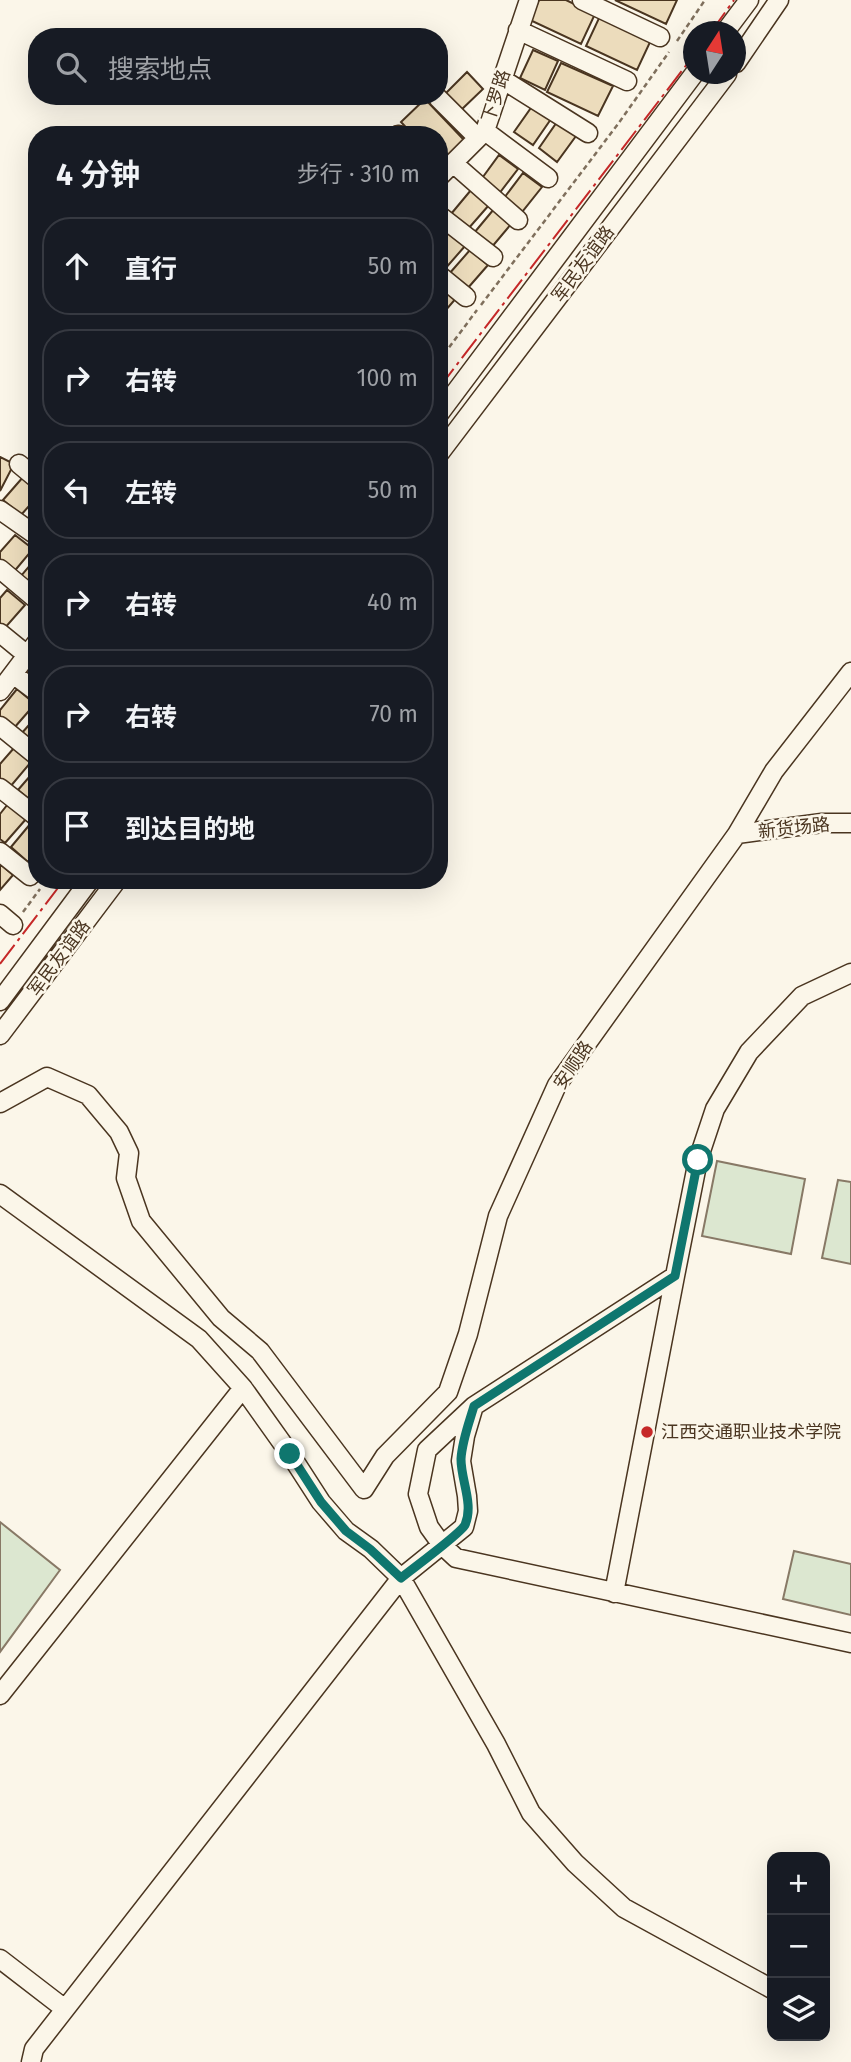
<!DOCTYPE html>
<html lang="zh">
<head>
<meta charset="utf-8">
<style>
  body { margin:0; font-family:"Fira Sans","Noto Sans SC",sans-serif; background:#20242c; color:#f1f3f6 }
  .controls { position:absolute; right:21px; bottom:21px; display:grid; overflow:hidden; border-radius:14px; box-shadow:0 7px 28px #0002 }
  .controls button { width:63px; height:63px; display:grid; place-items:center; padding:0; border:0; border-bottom:2px solid #363941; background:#171b24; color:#f1f3f6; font:35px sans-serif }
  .compass { position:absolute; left:683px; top:21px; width:63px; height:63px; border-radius:50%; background:#171b24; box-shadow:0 7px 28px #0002; rotate:12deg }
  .stop { position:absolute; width:21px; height:21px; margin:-16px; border:5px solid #0f766e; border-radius:50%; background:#fff }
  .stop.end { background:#0f766e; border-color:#fff; box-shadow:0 2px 7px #0008 }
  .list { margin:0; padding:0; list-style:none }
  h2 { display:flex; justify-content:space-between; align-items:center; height:91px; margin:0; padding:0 28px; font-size:30px }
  h2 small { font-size:23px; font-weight:400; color:#9ea1a6 }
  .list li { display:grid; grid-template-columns:46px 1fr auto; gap:21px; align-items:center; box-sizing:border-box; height:98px; margin:0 14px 14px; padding:0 14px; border:2px solid #363941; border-radius:28px }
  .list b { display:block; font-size:26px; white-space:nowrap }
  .list em { font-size:23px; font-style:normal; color:#9ea1a6 }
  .icon { flex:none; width:38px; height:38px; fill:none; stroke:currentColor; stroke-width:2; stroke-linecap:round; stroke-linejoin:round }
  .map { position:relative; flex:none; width:851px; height:2062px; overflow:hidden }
  .search { position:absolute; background:#171b24; box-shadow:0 7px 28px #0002; left:28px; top:28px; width:420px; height:77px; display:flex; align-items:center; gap:18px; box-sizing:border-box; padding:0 24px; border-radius:28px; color:#9ea1a6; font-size:26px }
  .panel { position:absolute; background:#171b24; box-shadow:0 7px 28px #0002; left:28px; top:126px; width:420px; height:763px; border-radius:28px }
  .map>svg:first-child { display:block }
  .green { fill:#dce7d0; stroke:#887966; stroke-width:2 }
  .building { fill:#ecdcbc; stroke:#4a3520; stroke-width:2 }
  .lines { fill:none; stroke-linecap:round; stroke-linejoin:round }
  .minor-casing { stroke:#4a3520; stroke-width:21 }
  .path { stroke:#7f6f5c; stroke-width:2.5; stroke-dasharray:5 3.5; stroke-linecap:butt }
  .minor { stroke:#fbf6e9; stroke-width:18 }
  .power { stroke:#c62828; stroke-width:2; stroke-dasharray:24 5 3.5 5; stroke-linecap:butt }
  .route { stroke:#0f766e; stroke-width:9 }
  .poi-dot { fill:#c62828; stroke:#fbf6e9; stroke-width:2.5 }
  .labels { text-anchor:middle; stroke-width:5; stroke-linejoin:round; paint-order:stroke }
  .street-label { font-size:18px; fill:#4a3520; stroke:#fbf6e9 }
  .poi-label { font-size:18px; fill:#4a3520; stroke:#fbf6e9; text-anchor:start }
</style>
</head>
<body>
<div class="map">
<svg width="851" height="2062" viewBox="0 0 851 2062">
  <rect width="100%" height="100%" fill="#fbf6e9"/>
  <!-- green -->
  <path class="green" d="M717,1161l88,18 -14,75 -89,-18z
    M838,1180l13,2v82l-29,-6z
    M0,1522l60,48 -60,82z
    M794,1551l57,13v51l-68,-16z"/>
  <!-- building -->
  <path class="building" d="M539,0h27l29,14 -14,30 -51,-24z
    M615,0h62l-11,24z
    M600,16l51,24 -14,30 -51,-24z
    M533,50l25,11 -13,29 -25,-12z
    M561,63l52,23 -15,30 -51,-24z
    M467,72l16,17 -23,22 -16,-16z
    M425,99l39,41 -24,23 -1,-28h-26l-12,-13z
    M533,105l18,14 -18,26 -19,-13z
    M557,122l19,14 -19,26 -18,-14z
    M499,155l19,14 -20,26 -18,-14z
    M523,173l19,14 -20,25 -18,-14z
    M471,190l18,15 -21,24 -17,-15z
    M494,209l18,14 -21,25 -17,-15z
    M447,231l18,15 -21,24 -5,-4v-26z
    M470,250l18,15 -21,24 -18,-15z
    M439,283l19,13 -19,22z
    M0,457l14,7 -14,27z
    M24,476l13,11v10l-16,18 -18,-15z
    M15,535l18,14 -21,25 -12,-10v-12z
    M37,557v34l-17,-14z
    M7,590l18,15 -21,24 -4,-3v-28z
    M37,658v23l-11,-9z
    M17,689l18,15 -21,24 -14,-12v-6z
    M37,716v32l-16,-14z
    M14,748l17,14 -21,25 -10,-9v-14z
    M37,768v35l-1,2 -18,-15z
    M8,804l18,15 -21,24 -5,-4v-25z
    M31,823l6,5v24l-9,10 -17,-15z
    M0,864l13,11 -13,15z"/>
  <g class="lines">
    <defs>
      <path id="minor" d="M582,0l78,37
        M518,30l109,51
        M725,32l24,-32
        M736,63l43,-63
        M502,79l86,54
        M438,98l40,40
        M485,131l63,47
        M398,135h1
        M453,163l65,57
        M439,177l46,-46 44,-131
        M439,215l54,42
        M439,275l27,22
        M439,414l255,-340
        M439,454l288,-380
        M19,464l18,15
        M0,510l37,26
        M0,569l37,31
        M0,633l27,22
        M13,674l24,18
        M0,691l37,-49
        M0,726l37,30
        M0,788l37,29
        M737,834l85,-11h29
        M0,852l30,24
        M0,914l13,11
        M851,973l-49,23 -53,56 -34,57 -17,51 -23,116 -201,130 -47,44 -9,44 11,33 13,18 14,13 395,85
        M0,1001l90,-121
        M0,1035l117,-155
        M0,1103l47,-26 41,18 31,37 10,21 -3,25 15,43 80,97 39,33 104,138 21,-33 63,-64 20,-58 30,-118 59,-131 180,-251 37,-63 77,-99
        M0,1194l199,145 44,49 47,66 31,48 25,29 25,18 30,29 95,166 35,69 44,50 49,45 148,81
        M614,1593l61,-317
        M0,1695l243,-307
        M0,1959l65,50
        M31,2062l3,-13 367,-471 63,-51 4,-16 -1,-15 -6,-35 4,-25 8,-27"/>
    </defs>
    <!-- minor casing -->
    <use href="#minor" class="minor-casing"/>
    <!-- path -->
    <path class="path" d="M677,41l28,-41
      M481,305l137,-181 51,-72
      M439,361l38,-51
      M23,912l17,-23"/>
    <!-- minor -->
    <use href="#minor" class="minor"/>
    <!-- power -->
    <path class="power" d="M711,32l23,-32
      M439,388l255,-333
      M0,964l64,-84"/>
  </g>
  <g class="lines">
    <!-- route -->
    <path class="route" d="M290,1454l31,48 25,29 24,18 31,29c11,-9 59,-44 64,-53 9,-21 -4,-44 -4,-66 1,-18 8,-36 13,-53l201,-130 23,-116"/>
  </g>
  <!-- markers -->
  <circle class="poi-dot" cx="647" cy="1432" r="7"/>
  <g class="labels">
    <!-- street labels -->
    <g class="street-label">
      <text transform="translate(496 96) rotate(-72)" y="6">下罗路</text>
      <text transform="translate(583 264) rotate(-53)" y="6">军民友谊路</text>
      <text transform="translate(794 828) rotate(-6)" y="6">新货场路</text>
      <text transform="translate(59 958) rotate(-53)" y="6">军民友谊路</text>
      <text transform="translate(573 1065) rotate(-56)" y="6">安顺路</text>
    </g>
    <!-- poi labels -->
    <g class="poi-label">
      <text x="661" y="1438">江西交通职业技术学院</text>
    </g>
  </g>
</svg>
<div class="controls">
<button>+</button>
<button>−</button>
<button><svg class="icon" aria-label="layers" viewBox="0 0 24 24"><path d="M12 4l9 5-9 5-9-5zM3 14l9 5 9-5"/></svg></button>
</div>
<svg class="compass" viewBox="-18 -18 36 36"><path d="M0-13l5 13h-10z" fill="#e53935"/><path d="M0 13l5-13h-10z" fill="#9ea1a6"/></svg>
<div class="stop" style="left:698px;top:1160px"></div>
<div class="stop end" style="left:290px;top:1454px"></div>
<div class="search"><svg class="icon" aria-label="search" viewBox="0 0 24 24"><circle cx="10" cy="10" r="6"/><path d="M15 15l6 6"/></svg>搜索地点</div>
<section class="panel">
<h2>4 分钟<small>步行 · 310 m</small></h2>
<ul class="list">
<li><svg class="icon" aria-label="ahead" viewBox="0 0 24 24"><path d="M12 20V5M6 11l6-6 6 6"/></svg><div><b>直行</b></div><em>50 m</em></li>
<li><svg class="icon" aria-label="right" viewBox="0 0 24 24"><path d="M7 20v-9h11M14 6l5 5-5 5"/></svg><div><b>右转</b></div><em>100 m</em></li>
<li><svg class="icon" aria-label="left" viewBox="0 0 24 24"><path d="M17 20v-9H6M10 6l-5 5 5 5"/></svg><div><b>左转</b></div><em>50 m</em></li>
<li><svg class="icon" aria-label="right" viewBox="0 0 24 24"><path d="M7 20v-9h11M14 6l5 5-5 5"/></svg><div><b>右转</b></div><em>40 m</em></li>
<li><svg class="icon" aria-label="right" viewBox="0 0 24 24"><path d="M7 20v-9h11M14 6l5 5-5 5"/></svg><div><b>右转</b></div><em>70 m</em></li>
<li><svg class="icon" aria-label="arrive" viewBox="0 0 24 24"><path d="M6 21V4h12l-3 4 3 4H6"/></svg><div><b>到达目的地</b></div></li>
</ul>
</section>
</div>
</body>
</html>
